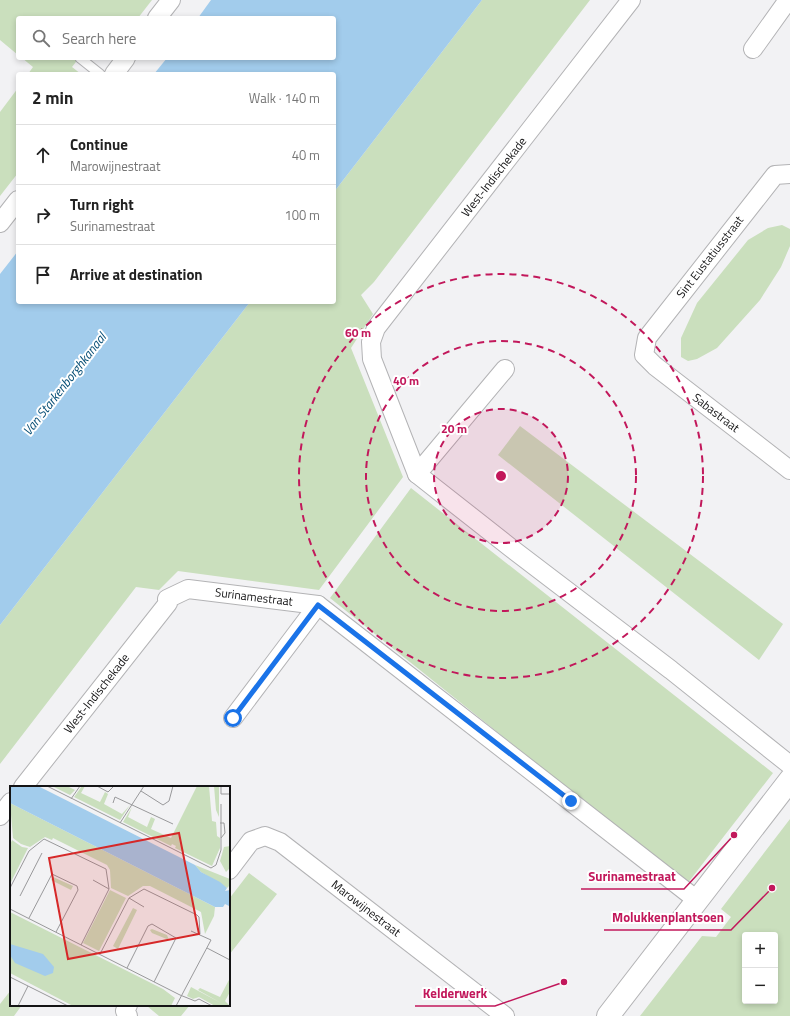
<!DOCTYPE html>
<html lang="en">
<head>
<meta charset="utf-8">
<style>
  body { margin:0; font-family:"Titillium Web",sans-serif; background:#f6f6f6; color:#222 }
  .controls { position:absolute; right:12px; bottom:12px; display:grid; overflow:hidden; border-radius:4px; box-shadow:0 2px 6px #0003 }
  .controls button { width:36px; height:36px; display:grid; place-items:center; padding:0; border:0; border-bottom:1px solid #e0e0e0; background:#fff; color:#222; font:20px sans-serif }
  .stop { position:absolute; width:12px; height:12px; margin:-9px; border:3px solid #1a73e8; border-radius:50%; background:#fff }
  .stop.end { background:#1a73e8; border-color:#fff; box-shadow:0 1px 4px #0008 }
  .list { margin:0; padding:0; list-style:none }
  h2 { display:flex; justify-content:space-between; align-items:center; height:52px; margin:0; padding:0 16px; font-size:17px }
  h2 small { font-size:13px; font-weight:400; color:#767676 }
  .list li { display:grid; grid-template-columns:26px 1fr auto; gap:12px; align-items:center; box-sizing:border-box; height:60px; padding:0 16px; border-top:1px solid #e0e0e0 }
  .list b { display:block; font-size:15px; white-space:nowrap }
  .list p { margin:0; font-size:13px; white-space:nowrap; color:#767676 }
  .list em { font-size:13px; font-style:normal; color:#767676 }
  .icon { flex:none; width:22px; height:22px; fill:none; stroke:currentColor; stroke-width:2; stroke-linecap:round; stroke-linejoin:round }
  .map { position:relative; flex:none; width:790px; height:1016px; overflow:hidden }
  .search { position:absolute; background:#fff; box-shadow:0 2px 6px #0003; left:16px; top:16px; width:320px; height:44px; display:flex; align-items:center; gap:10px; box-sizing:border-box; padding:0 14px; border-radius:4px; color:#767676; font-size:15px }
  .panel { position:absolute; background:#fff; box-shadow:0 2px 6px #0003; left:16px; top:72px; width:320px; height:232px; border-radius:4px }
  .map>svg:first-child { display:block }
  .green { fill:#cadfbd; fill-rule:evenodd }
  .water { fill:#a2ccec }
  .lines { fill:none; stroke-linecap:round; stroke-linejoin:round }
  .service-casing { stroke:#b3b3b5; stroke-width:11 }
  .minor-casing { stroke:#b3b3b5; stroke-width:20 }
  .tertiary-casing { stroke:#b3b3b5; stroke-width:24 }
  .service { stroke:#fff; stroke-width:9 }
  .minor { stroke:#fff; stroke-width:18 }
  .tertiary { stroke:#fff; stroke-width:22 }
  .route { stroke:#1a73e8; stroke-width:5 }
  .ring { fill:none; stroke:#c2185b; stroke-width:2; stroke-dasharray:7 5 }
  .labels { text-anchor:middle; stroke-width:4; stroke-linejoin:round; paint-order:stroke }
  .street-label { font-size:12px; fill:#141415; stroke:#fff }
  .water-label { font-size:13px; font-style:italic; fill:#034c74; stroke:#fff }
  .inset-road { fill:none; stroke:#99999b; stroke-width:1 }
  .view { fill:#d62828; fill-opacity:0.15; stroke:#d62828; stroke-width:2 }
  .inset-edge { fill:none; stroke:#141415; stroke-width:2 }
  .centre { fill:#c2185b; stroke:#fff; stroke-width:2 }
  .ring-label { font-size:12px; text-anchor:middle; font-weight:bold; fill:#c2185b; stroke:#fff; stroke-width:4; stroke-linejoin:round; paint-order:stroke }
  .leader { fill:none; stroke:#c2185b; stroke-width:1.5 }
  .callout-dot { fill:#c2185b; stroke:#fff; stroke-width:1.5 }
  .callout-label { font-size:13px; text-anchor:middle; font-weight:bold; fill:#c2185b; stroke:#fff; stroke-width:4; stroke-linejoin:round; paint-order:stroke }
</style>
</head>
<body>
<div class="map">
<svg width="790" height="1016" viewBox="0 0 790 1016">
  <rect width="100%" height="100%" fill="#f2f2f4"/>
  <!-- green -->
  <path class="green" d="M0,0h152l-14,18h-120v37l-18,-15z
    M482,0h108l-216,282 -13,13 12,19 -22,34 52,129 -84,113 -141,-19 -19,19 -23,-3 -136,177v-139l250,-323h84v-110z
    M22,58h57l-7,9 9,7h-53l5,-7z
    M18,88v85l-18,23v-84z
    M782,225l8,4v17l-9,21 -21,33 -43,48 -20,11 -9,2 -7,-4v-19l16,-35 51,-63 20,-12z
    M520,426l263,198 -24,36 -261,-205z
    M411,488l362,285 -86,111 -357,-286z
    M790,819v197h-150l62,-80 14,1 15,-20 -10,-8zM745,935h30v66h-30z
    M249,873l28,21 -48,61v-56z
    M11,990v15h11l-8,11h-14v-12z
    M148,1005h42l-9,11h-22l-12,-10z"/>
  <!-- water -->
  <path class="water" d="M211,0h271l-148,192v-118h-180l13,-16h167v-40h-136z
    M18,251v51h232l-250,323v-351z"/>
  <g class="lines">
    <defs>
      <path id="service" d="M80,58l20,16"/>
      <g id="minor">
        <path d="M631,0l-255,328 -5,14 1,17 45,115 94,74 160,122 119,95"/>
        <path d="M157,18l14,-18"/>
        <path d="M753,49l35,-49"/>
        <path d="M114,74l12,-16"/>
        <path id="s1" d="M790,174l-15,1 -128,163 -3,17 11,11 135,104"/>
        <path d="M0,223l18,-23"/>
        <path d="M417,474l88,-105"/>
        <path d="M233,718l85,-113"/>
        <path id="s2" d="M23,787l145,-184 -1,-4 21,-10 130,16 379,295"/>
        <path d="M0,816l11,-14"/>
        <path id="s3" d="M229,870l22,-29 14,-5 15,6 225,174"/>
        <path d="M128,1016l-3,-5 3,-6"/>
      </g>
      <path id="tertiary" d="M608,1016l182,-236"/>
    </defs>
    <!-- service casing -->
    <use href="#service" class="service-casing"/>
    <!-- minor casing -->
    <use href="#minor" class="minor-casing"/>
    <!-- tertiary casing -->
    <use href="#tertiary" class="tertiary-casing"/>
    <!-- service -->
    <use href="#service" class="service"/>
    <!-- minor -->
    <use href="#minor" class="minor"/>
    <!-- tertiary -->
    <use href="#tertiary" class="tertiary"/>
  </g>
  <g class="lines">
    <!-- route -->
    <path class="route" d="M233,718l85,-113 253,196"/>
  </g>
  <!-- distance rings -->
  <circle cx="501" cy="476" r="67" fill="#c2185b" fill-opacity=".12"/>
  <g class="ring">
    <circle cx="501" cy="476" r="67"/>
    <circle cx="501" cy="476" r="135"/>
    <circle cx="501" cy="476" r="202"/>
  </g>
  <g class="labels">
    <!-- street labels -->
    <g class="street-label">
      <text transform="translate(494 177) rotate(-52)" y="4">West-Indischekade</text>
      <text transform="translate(710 257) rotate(-52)" y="4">Sint Eustatiusstraat</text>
      <text dy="4" stroke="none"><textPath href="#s1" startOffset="332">Sabastraat</textPath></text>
      <text dy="4" stroke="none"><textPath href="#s2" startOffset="328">Surinamestraat</textPath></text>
      <text dy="4" stroke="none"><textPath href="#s2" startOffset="119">West-Indischekade</textPath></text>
      <text dy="4" stroke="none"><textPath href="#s3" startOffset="176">Marowijnestraat</textPath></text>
    </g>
    <!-- water labels -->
    <g class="water-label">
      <text transform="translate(64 384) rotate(-52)" y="5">Van Starkenborghkanaal</text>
    </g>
  </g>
  <!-- overview -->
  <g transform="translate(10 786)">
    <rect width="220" height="220" fill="#f2f2f4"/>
    <path d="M42,0h15l8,4 -5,5zM72,0h3l-4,7 19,9 5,-10 3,2 -4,10 18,10 8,-9 -10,15 -46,-23zM187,0h12l3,35 4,1 1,14 3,2v10l-8,18 -37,-18 1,-2 -4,-2 -1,2 -48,-24 9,-15 -4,10 19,10 4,-10 4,2 -4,10 20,9zM204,0h5v31l-3,-7zM0,17l205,104 -1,9 -9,18 -4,-22 -51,-26h-7l-15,10 -17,-8 -1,-18 -3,-5 -54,-27 -1,2 -7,-3 -15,10 -9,-3 -8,-6zM2,54l10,7 6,1 -18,36v-39zM220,60v22l-4,4 -6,-11 4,-14zM185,79l35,14v6l-3,3 -26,-16zM43,91l20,9 -2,4 -20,-10zM100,104l16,8 -27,53 -16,-8zM123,122l4,2 -19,39 -5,-3zM0,126l153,77 12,9 -4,8h-98l-63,-33zM142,143l15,6 2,5 -17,-7 -2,-3zM220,192v14l-5,9 5,5h-15l-16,-9 -6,2 -6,-3 4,-9 30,16 -23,-13 2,-2 20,9z" fill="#cadfbd"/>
    <path d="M0,0h28l157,79 6,7 19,10 7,6 -2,3 5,-1v23l-1,-7 -4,-2 -2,3h-8l-205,-104zM0,158l33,10 11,13 -1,6 -8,3 -30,-13 -5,-8z" fill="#a2ccec"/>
    <path class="inset-road" d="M37,0l164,82 5,-3 5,-15v-46M87,0l11,6 6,-6M211,0v8h9M131,5l22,14 6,-4 4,-15M61,13l9,-13M103,17l2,-6 58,27M110,37l24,-37M210,37h4l1,10 -4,5M0,54v-19M83,94l16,9M0,102l19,-37 15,-12 62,30 3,20 -28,56M10,110l22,-43M119,112l15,9M0,123l170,86 15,6 4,-2 13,7M19,132l23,-44 25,12 1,4 -22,42M197,162l23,12M90,168l29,-56 15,-9 53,26 2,2 1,17M117,182l21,-42 4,-2 24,14 -22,44M0,191l58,29M8,220l10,-20M166,220l35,-66 -20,-9"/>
    <path class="view" d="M169,47l20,101 -131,25 -19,-101z"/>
    <rect width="220" height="220" class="inset-edge"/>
  </g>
  <circle cx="501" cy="476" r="6" class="centre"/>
  <g class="ring-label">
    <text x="358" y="337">60 m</text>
    <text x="406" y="385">40 m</text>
    <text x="454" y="433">20 m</text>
  </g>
  <!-- callouts -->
  <path class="leader" d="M734 835L684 889H581M772 888L731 930H604M564 982L495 1006H415"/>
  <g class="callout-dot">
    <circle cx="734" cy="835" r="4"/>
    <circle cx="772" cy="888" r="4"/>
    <circle cx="564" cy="982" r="4"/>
  </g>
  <g class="callout-label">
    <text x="632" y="881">Surinamestraat</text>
    <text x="668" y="922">Molukkenplantsoen</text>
    <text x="455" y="998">Kelderwerk</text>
  </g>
</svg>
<div class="controls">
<button>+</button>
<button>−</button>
</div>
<div class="stop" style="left:233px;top:718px"></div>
<div class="stop end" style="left:571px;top:801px"></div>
<div class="search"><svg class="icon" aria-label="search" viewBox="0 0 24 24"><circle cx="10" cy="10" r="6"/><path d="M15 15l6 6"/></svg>Search here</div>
<section class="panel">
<h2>2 min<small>Walk · 140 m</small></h2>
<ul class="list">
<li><svg class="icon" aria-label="ahead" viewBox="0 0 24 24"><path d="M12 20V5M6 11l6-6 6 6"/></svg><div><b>Continue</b><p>Marowijnestraat</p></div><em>40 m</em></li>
<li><svg class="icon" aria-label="right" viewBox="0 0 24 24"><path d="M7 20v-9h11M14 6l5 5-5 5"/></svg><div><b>Turn right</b><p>Surinamestraat</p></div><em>100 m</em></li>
<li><svg class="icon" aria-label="arrive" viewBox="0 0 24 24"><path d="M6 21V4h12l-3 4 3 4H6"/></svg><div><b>Arrive at destination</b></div></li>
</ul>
</section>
</div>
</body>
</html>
